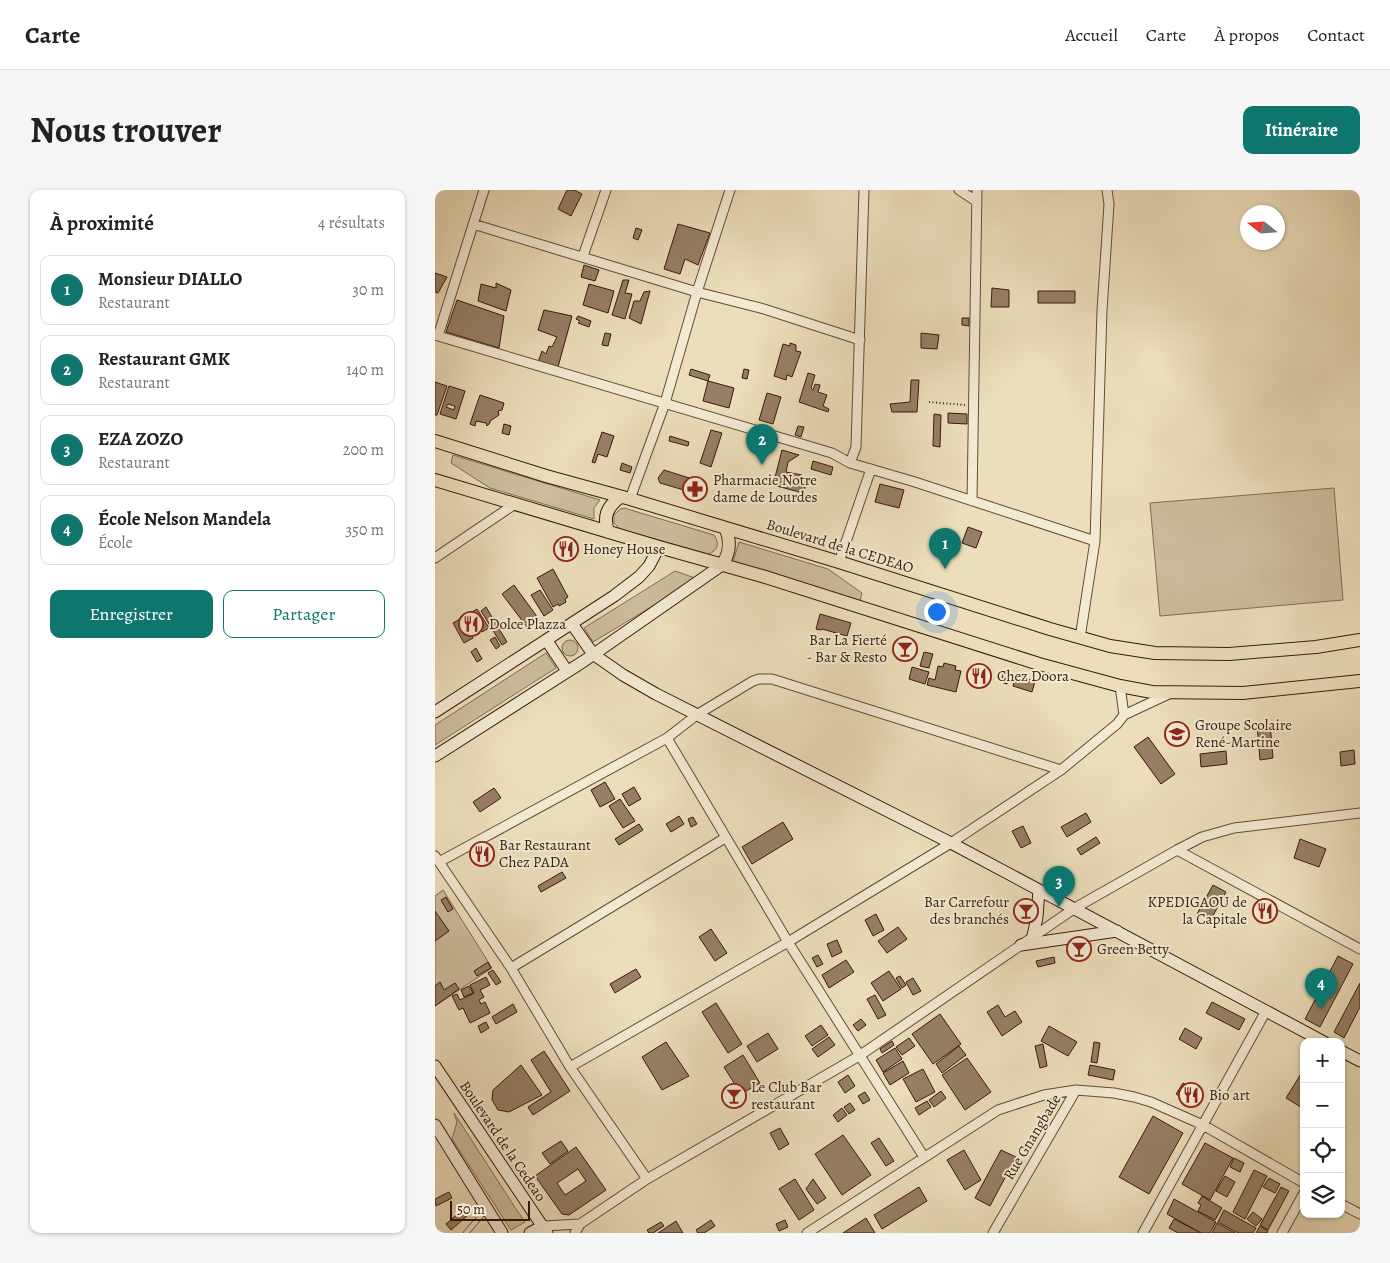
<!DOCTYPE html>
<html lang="fr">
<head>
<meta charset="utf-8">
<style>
  body { margin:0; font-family:Alegreya,serif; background:#f6f6f6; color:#222 }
  .controls { position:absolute; right:15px; bottom:15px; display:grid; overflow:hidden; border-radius:10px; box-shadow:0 1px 4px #0004 }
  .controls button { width:45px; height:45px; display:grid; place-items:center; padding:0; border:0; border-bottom:1px solid #e0e0e0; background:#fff; color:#222; font:25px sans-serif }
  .compass { position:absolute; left:805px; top:15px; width:45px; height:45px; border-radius:50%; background:#fff; box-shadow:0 1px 4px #0004; rotate:287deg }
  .scale { position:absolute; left:15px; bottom:12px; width:80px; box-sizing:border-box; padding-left:5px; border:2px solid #38190a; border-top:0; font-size:14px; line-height:18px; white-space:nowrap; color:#38190a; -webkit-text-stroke:4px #f3ead3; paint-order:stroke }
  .you { position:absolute; left:501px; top:421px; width:18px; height:18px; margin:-12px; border:4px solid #fff; border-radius:50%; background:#1a73e8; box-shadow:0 0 0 8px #1a73e833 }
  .badge { display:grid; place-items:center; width:32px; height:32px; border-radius:50%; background:#0f766e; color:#fff; font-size:16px; font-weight:700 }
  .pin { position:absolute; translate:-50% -41px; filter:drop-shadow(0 1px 2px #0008) }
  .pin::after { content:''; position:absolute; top:26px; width:18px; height:15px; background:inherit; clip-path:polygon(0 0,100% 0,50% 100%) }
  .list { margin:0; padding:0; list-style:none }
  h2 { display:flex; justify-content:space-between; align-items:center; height:65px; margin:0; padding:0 20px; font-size:21px }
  h2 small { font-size:16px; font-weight:400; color:#767676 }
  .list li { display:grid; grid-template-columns:32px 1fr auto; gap:15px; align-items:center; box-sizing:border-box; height:70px; margin:0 10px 10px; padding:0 10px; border:1px solid #e0e0e0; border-radius:10px }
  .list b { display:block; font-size:19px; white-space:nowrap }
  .list p { margin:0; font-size:16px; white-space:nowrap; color:#767676 }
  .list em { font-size:16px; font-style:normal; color:#767676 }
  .actions { display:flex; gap:10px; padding:15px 20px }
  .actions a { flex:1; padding:11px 0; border:1px solid #0f766e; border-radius:10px; text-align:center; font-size:18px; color:#0f766e }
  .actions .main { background:#0f766e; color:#fff }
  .icon { flex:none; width:28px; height:28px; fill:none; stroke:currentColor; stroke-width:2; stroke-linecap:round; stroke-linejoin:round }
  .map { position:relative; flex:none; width:925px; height:1043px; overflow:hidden; border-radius:10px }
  header { display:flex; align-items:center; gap:30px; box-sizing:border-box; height:70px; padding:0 25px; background:#fff; border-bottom:1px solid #e0e0e0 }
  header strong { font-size:24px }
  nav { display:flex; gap:28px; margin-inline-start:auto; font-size:18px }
  .intro { display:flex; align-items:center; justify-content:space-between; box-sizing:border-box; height:120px; padding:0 30px }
  h1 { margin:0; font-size:35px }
  .button { padding:12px 22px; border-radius:10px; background:#0f766e; color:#fff; font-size:18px; font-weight:700 }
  main { display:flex; gap:30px; padding:0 30px }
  aside { flex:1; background:#fff; border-radius:10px; box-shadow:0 1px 4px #0004 }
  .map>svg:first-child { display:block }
  .green { fill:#cdbd9d; stroke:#826b54 }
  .building { fill:#967f66; stroke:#38190a; fill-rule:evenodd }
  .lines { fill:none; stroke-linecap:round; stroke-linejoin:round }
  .lane-casing { stroke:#654a36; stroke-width:6 }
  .street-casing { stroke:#654a36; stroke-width:11 }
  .secondary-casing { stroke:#38190a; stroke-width:13 }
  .primary-casing { stroke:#38190a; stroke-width:14 }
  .path { stroke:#38190a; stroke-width:2; stroke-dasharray:1 2.5; stroke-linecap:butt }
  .lane { stroke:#f3ead3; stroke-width:4.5 }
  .street { stroke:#f3ead3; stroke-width:9 }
  .secondary { stroke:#f3ead3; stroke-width:11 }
  .primary { stroke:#ecdebb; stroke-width:12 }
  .labels { text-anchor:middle; stroke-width:4; stroke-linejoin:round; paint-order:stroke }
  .poi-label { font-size:15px; fill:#38190a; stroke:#f3ead3; text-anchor:start }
  .street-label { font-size:15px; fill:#38190a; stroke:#f3ead3 }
</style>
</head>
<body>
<header>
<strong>Carte</strong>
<nav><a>Accueil</a><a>Carte</a><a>À propos</a><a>Contact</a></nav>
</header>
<div class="intro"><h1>Nous trouver</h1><a class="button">Itinéraire</a></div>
<main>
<aside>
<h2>À proximité<small>4 résultats</small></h2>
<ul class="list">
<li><span class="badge">1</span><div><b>Monsieur DIALLO</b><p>Restaurant</p></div><em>30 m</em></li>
<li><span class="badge">2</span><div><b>Restaurant GMK</b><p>Restaurant</p></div><em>140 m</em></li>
<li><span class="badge">3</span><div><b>EZA ZOZO</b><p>Restaurant</p></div><em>200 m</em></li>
<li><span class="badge">4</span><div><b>École Nelson Mandela</b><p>École</p></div><em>350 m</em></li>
</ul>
<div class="actions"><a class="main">Enregistrer</a><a>Partager</a></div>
</aside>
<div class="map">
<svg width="925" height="1043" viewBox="0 0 925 1043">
  <rect width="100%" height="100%" fill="#ecdebb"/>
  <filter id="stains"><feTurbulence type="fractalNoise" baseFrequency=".004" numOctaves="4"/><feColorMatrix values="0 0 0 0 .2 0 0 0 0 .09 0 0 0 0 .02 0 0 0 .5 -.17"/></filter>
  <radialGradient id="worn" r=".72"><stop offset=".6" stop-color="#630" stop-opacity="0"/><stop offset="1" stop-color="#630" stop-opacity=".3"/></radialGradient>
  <!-- green -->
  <path class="green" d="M18,265l147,45 -6,8v11l-104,-31 -39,-25z
    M899,298l9,112 -183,16 -10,-113z
    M189,318l90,27c6,8 4,16 -6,19l-88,-25 -6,-6v-8l6,-6z
    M304,352l89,27 34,24 -2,8 -127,-39z
    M240,381l20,7 1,2 -103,62 -9,-14z
    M127 458a8 8 0 1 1 16 0a8 8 0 1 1-16 0Z
    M111,463l10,15 -121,77v-20z
    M8,700l49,78 -57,38v-110z
    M19,923l62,96 9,13 -14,8 -59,-91 5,-17z"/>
  <!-- building -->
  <path class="building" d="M132,0h7l8,4 -11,22 -13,-7z
    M243,34l32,9 -12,32 -13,-6 -5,15 -16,-5z
    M201,38l6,2 -4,10 -5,-2z
    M149,75l15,5 -4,11 -14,-4z
    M0,83l12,4 -9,16 -3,-1z
    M188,90h6l-4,13 7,1 -7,25 -13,-4z
    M61,93l15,7 -5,21 -28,-10 3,-17 15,4z
    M154,94l25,7 -6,22 -25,-8z
    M557,98l17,2v17h-18z
    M215,101l-9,33 -12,-6 5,-17h6l4,-9z
    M603,101h37v12h-37z
    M22,110l47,16 -5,32 -53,-16z
    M109,120l28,6 -14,51 -20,-5 4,-11 4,3 3,-8 3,1 5,-10 -19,-7z
    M143,126l13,5 -2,6 -11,-4 2,-2 -4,-2z
    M527,128h7v8l-7,-1z
    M170,143l6,1 -3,12 -6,-1z
    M486,143l18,2 -2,14 -16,-1z
    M355,153l6,2v6l5,1 -9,25 -5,-2 -1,5 -12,-4 9,-32 7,2z
    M256,179l19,6 -2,6 -19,-6z
    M309,179l5,1 -2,9 -5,-1z
    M373,183l7,2 -4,13 2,2 2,-6 5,1 -2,7 9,3 -4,11 6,3 -1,3 -29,-10z
    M476,190h8l-2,32h-25l-2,-8 20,-2z
    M273,191l26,7 -5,20 -26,-7z
    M0,192l12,4 -10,29h-2z
    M14,196l16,5 -9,28 -16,-5zM13,214l7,2 -1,4 -8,-3z
    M332,203l14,4 -8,27 -14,-4z
    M45,205l24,8 -2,7 -4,1 1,4 -9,6v2l-3,3 -1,-3 -10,-2 -1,5 -5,-2z
    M513,223l19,1v10l-19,-1z
    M499,224l7,1 -1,32 -7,-1z
    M69,234l7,2 -2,9 -7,-2z
    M363,236l6,1 -3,10 -6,-2z
    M276,240l11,3 -11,34 -11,-4z
    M167,242l12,4 -7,21 -9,-3 -3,9 -3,-1z
    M235,246l19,6 -1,4 -19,-5z
    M347,260l17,5 -11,7 -2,10 16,3 -4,10h8l-3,8 -30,-8z
    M378,271l20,6 -2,8 -20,-6z
    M187,273l10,4 -2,6 -10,-3z
    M229,280l41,13 -4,12 -41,-12 -2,-5z
    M445,294l24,6 -5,18 -24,-6z
    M533,337l14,5 -6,16 -14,-5z
    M118,379l15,28 -3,2 1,3 -7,4 -1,-2 -5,3 -16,-29z
    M79,395l24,33 -11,9 -25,-33z
    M105,400l13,20 -9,6 -13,-21z
    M51,417l21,35 -5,3 -21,-34z
    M42,419l12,19 -7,4 -4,-8 -9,6 4,8 -9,5 -11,-20z
    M385,424l31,9 -4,13 -25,-7 -1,1 -5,-1z
    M60,447l5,9 -4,3 -6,-9z
    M41,458l6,11 -5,3 -6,-10z
    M489,462l9,2 -4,14 -9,-2z
    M509,473l12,3 -1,4 6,1 -5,21 -29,-7 2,-7 6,2 3,-14 5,1z
    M477,477l17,5 -4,12 -16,-5z
    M569,480l7,2 -4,12 -6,-2z
    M581,485l19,6 -3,11 -19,-6z
    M835,533l3,35 -13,2 -3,-35z
    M713,547l27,37 -14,10 -27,-37z
    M919,560l1,14 -14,2 -1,-14z
    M791,561l1,13 -26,3 -1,-13z
    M170,592l10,17 -15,8 -9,-17z
    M199,597l7,12 -12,7 -7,-12z
    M59,598l7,10 -21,14 -7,-10z
    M185,609l15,22 -12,7 -14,-22z
    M651,623l5,9 -24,15 -6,-10z
    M244,626l5,8 -13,8 -5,-8z
    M258,627l4,7 -6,3 -3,-8z
    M348,632l10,17 -41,25 -10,-17z
    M204,634l4,6 -24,15 -4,-6z
    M588,636l8,17 -10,5 -9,-17z
    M661,647l4,6 -19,12 -4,-6z
    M865,649l26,10 -7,18 -25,-9z
    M127,682l4,6 -25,14 -3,-6z
    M778,695l13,7 -16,29 -13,-7z
    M11,707l7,12 -5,3 -7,-12z
    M0,721l14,20 -14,10z
    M441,724l8,16 -11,6 -8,-16z
    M463,737l9,12 -20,14 -9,-12z
    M276,739l16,24 -12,8 -16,-24z
    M402,750l5,12 -10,5 -5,-13z
    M383,765l5,9 -6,3 -5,-9z
    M903,766l15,8 -33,63 -15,-8z
    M619,767l1,6 -17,4 -2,-6z
    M411,770l8,12 -25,16 -7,-13z
    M53,772l3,6 -14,8 -3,-5z
    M201,779l5,8 -26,16 -5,-9z
    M58,780l8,12 -5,3 -8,-12z
    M454,781l12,18 -18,12 -12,-18z
    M465,786l6,9 -4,3 -6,-10z
    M51,787l4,8 -10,5 4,7 -5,3 2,4 4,-2 5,11 -20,10 -7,-15 -4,2 -7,-14 5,-2 3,6 14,-7 -4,-8z
    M478,788l8,13 -8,4 -7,-13z
    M5,792l4,8 11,-7 4,6 -24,17v-20z
    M925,793v24l-16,31 -10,-6z
    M34,796l4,7 -9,4 -3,-7z
    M440,805l11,20 -8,4 -11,-20z
    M777,812l33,17 -6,11 -33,-17z
    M281,813l26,41 -14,9 -26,-41z
    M78,814l4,8 -21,12 -4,-7z
    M563,815l7,12 10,-6 7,11 -20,14 -15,-24z
    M505,824l21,30 -28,20 -21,-30z
    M426,829l5,6 -8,6 -5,-6z
    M51,832l3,6 -8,5 -3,-7z
    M386,835l7,10 -16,11 -7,-10z
    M614,836l28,16 -9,14 -27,-15z
    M750,838l17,10 -6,11 -17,-10z
    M333,843l10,16 -21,13 -10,-16z
    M394,847l6,8 -17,12 -6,-8z
    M474,848l6,8 -13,9 -6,-8z
    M457,851l2,4 -12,8 -2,-4z
    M231,852l23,34 -27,14 -20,-33z
    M659,852l6,1 -3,20 -6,-1z
    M608,854l4,22 -7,2 -5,-22z
    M524,856l7,9 -24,18 -6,-9z
    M460,858l7,11 -19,13 -7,-12z
    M109,861l26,40 -37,24 -5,-8 23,-15 -20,-32z
    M308,865l17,28 -19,11 -17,-27z
    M532,868l24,34 -26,18 -23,-35z
    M468,871l6,12 -19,12 -7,-12z
    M86,875l21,30 -33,17 -11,-2 -6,-10 1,-10z
    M655,875l25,5 -2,10 -25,-5z
    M488,879l12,23 -19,10 -13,-23z
    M869,879v40l-18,-11z
    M413,885l7,11 -10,7 -7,-11z
    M748,893l16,10 -7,11 -16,-10z
    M506,901l5,7 -12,9 -5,-7z
    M430,902l5,8 -7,4 -5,-8z
    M492,911l4,6 -12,8 -4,-7z
    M415,913l5,7 -6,4 -5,-7z
    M407,918l5,7 -9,7 -5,-7z
    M718,926l30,17 -34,61 -30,-17z
    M345,938l9,16 -10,6 -9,-17z
    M408,945l28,40 -29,20 -27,-41z
    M444,948l15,23 -8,5 -15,-23z
    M126,951l7,10 -18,13 -8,-11z
    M770,953l28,15 -23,42 -28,-16z
    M141,957l30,43 -37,25 -7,-1 -27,-38zM143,979l8,12 -21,14 -8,-12z
    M529,960l17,30 -16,10 -18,-30z
    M566,960l15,7 -26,49 -15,-8z
    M799,968l10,5 -4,9 -10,-5z
    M819,980l13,6 -22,43 -12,-7z
    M790,986l10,6 -8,15 -11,-6z
    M834,988l11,6 -5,9 -12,-6z
    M360,989l19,31 -15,10 -20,-31z
    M378,989l13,19 -9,6 -11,-15z
    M484,997l8,14 -45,28 -8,-14z
    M846,997l8,4 -21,39 -8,-5z
    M14,1002l3,6 -16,8 -1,-7z
    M767,1006l20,12 -7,12 -17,-9 3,-6 -3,-2z
    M739,1009l42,23 -6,11h-9l-34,-19z
    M27,1020l5,6 -16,14 -5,-6z
    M789,1020l32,18 -3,5h-15l-20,-11z
    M818,1022l9,7 -6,7 -9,-7z
    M431,1028l9,15h-32z
    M739,1029l27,14h-23l-9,-5z
    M276,1030l4,6 -11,7h-6l-2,-3z
    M350,1030l3,7 -9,4 -3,-7z
    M241,1031l7,12h-25z
    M226,1032l3,4 -11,7h-4l-2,-3z
    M782,1033l18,10h-23z
    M825,1036l8,5 -1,2h-11z"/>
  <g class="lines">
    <defs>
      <path id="lane" d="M31,1043l20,-23"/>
      <path id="street" d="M524,0l17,11
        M38,34l224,68 67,17 96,31
        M148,66l23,-66
        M0,145l397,118 18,10 65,19 180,59
        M3,146l46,-146
        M415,273l6,-16 8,-257
        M195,309l35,-96 32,-111 33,-102
        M537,311l5,-311
        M0,368l80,-54
        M404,372l32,-93
        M645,448l15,-97 7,-231 7,-106 -2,-14
        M685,496l4,29
        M232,548l121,204 136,215
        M742,660l183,99
        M0,666l76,112 59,99 77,112
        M4,672l228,-124 31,-24 55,-33 6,-2h13l289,91
        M76,778l214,-130
        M135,877l218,-125 163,-99 110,-73 56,-46 7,-9 47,-22
        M906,1014l19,10
        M108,1036l37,-2
        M140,1043l5,-9 67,-45 212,-123 216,-148 102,-58 25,-13 32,-9 126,-15
        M372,1043l191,-123 46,-15 32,-5
        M558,1043l83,-143 38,3 20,4 17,5 52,23 101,58
        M708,1043l123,-222
        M847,1043l22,-40"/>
      <path id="secondary" d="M137,434l21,30 30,21 33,19 295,149 373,199
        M112,451l20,30
        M0,522l179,-116 25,-19 10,-11 10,-19
        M0,566l149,-95 138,-96
        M598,746l4,-19 2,-27
        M586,755l96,-14
        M906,861l19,10
        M0,876l112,167
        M0,935l67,108
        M95,1043l13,-7"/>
      <path id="primary" d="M0,251l111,35 84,23 209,63 211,67 60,17 45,7 74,1 87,-7 44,-7
        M0,290l224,67 103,29 277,88 81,22 32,6 91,1 117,-12
        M173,342c-5,-16 -1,-25 12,-35
        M287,375c8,-12 9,-23 4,-36"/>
    </defs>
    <!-- lane casing -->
    <use href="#lane" class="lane-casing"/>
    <!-- street casing -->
    <use href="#street" class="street-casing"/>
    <!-- secondary casing -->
    <use href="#secondary" class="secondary-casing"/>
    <!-- primary casing -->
    <use href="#primary" class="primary-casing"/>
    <!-- path -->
    <path class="path" d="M494,212l36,3"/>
    <!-- lane -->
    <use href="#lane" class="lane"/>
    <!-- street -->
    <use href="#street" class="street"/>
    <!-- secondary -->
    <use href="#secondary" class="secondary"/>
    <!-- primary -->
    <use href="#primary" class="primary"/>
  </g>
  <!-- icons -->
  <defs>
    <symbol id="pharmacy-ring" viewBox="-11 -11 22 22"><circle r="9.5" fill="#f3ead3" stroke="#8f2418" stroke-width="1.5"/><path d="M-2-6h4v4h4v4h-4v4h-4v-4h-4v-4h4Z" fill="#8f2418"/></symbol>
    <symbol id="restaurant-ring" viewBox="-11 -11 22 22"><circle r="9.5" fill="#f3ead3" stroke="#8f2418" stroke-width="1.5"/><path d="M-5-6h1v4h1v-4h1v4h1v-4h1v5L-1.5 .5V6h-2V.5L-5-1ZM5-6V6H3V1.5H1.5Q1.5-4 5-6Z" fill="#8f2418"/></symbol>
    <symbol id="bar-ring" viewBox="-11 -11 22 22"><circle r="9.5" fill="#f3ead3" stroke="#8f2418" stroke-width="1.5"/><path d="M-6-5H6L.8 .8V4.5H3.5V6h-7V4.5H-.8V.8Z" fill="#8f2418"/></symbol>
    <symbol id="school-ring" viewBox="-11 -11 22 22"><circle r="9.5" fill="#f3ead3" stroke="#8f2418" stroke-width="1.5"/><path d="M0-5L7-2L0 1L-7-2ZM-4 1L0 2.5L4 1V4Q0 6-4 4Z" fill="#8f2418"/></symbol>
  </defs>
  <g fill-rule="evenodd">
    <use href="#pharmacy-ring" x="246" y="285" width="28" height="28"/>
    <use href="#restaurant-ring" x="117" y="345" width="28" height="28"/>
    <use href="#restaurant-ring" x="22" y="420" width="28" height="28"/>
    <use href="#bar-ring" x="456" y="445" width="28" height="28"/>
    <use href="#restaurant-ring" x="530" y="472" width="28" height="28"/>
    <use href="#school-ring" x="728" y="530" width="28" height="28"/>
    <use href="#restaurant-ring" x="33" y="650" width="28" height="28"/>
    <use href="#bar-ring" x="577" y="707" width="28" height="28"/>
    <use href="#restaurant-ring" x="816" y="707" width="28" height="28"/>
    <use href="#bar-ring" x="630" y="745" width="28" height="28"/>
    <use href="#restaurant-ring" x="742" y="891" width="28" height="28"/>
    <use href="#bar-ring" x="285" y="892" width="28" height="28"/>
  </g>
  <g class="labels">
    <!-- poi labels -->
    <g class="poi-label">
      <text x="278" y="295">Pharmacie Notre<tspan x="278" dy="17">dame de Lourdes</tspan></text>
      <text x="148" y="364">Honey House</text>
      <text x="54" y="439">Dolce Plazza</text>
      <text x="452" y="455" text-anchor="end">Bar La Fierté<tspan x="452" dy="17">- Bar &amp; Resto</tspan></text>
      <text x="562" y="491">Chez Doora</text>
      <text x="760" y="540">Groupe Scolaire<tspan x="760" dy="17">René-Martine</tspan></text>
      <text x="64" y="660">Bar Restaurant<tspan x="64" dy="17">Chez PADA</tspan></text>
      <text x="574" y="717" text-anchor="end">Bar Carrefour<tspan x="574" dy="17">des branchés</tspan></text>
      <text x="812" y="717" text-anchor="end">KPEDIGAOU de<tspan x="812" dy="17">la Capitale</tspan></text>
      <text x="662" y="764">Green Betty</text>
      <text x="316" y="902">Le Club Bar<tspan x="316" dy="17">restaurant</tspan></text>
      <text x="774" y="910">Bio art</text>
    </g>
    <!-- street labels -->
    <g class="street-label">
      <text transform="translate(405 356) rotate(17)" y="5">Boulevard de la CEDEAO</text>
      <text transform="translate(597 947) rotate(-59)" y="5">Rue Gnangbade</text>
      <text transform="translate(68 951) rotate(56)" y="5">Boulevard de la Cedeao</text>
    </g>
  </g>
  <rect width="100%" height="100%" filter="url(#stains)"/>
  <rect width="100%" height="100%" fill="url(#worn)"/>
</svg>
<div class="controls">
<button>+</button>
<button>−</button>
<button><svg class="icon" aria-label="locate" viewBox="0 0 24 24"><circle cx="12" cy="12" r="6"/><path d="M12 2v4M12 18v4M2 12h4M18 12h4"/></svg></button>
<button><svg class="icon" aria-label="layers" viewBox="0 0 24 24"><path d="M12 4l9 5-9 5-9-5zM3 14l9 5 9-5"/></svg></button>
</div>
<svg class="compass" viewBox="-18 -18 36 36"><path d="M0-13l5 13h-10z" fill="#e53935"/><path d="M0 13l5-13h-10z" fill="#767676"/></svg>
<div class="scale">50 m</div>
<div class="you"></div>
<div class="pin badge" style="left:510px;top:379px">1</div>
<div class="pin badge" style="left:327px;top:275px">2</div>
<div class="pin badge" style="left:624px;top:717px">3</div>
<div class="pin badge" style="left:886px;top:819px">4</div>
</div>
</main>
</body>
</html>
